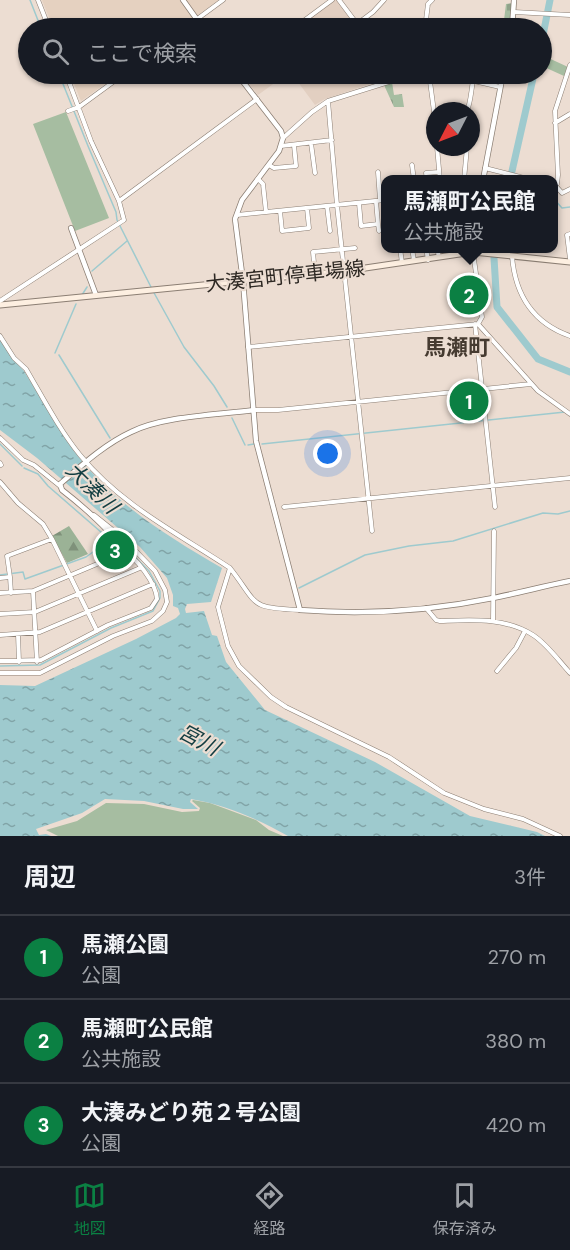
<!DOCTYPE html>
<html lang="ja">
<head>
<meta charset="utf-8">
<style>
  body { margin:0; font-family:"DM Sans","Noto Sans JP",sans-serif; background:#242831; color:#f1f3f6 }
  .compass { position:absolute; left:426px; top:102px; width:54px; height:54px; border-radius:50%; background:#171b24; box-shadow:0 2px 4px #0004; rotate:228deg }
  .you { position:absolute; left:328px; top:454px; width:21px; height:21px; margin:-15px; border:4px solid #fff; border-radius:50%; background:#1a73e8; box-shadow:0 0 0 9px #1a73e833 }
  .badge { display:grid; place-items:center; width:39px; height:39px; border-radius:50%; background:#0b8043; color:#fff; font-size:20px; font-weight:700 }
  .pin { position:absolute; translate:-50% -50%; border:3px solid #fff; box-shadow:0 2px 6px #0006 }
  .popup { position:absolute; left:381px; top:175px; width:177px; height:78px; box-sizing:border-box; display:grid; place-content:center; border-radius:12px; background:#171b24; filter:drop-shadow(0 2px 4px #0005); font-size:20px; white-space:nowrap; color:#9ea1a6 }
  .popup b { font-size:22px; color:#f1f3f6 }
  .popup::after { content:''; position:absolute; left:50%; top:100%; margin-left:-12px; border:12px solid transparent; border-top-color:#171b24 }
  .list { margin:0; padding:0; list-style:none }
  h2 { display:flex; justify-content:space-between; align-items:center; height:78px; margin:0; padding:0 24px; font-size:26px }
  h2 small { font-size:20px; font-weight:400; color:#9ea1a6 }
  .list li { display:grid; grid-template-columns:39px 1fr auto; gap:18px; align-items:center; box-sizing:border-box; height:84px; padding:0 24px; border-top:2px solid #363941 }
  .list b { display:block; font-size:22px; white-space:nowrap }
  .list p { margin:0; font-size:20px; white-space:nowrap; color:#9ea1a6 }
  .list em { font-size:20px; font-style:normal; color:#9ea1a6 }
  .icon { flex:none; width:33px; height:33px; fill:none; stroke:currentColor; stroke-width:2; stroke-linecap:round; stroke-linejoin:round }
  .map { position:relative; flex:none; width:570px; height:836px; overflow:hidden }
  .search { position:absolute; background:#171b24; box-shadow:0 2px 4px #0004; left:18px; right:18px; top:18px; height:66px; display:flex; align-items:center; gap:15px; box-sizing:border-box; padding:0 21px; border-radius:33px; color:#9ea1a6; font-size:22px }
  .sheet { height:330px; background:#171b24 }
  nav { display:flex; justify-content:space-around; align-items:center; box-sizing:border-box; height:84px; border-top:2px solid #363941; background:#171b24; font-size:16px; color:#9ea1a6 }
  nav a { display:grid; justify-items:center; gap:3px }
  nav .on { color:#0b8043 }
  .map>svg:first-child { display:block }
  .built { fill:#e5d1c0 }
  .education { fill:#e2cfc1 }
  .green { fill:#a6bda1 }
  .forest { fill:url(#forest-firs) }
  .cemetery { fill:url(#cemetery-stones) }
  .water { fill:url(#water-ripples) }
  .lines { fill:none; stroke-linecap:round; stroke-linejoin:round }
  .stream { stroke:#9ecace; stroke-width:1.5 }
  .river { stroke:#9ecace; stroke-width:7 }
  .minor-casing { stroke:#8b7e73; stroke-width:5 }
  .tertiary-casing { stroke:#8b7e73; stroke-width:6 }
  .secondary-casing { stroke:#8b7e73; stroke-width:7 }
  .minor { stroke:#fff; stroke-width:4 }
  .tertiary { stroke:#fff; stroke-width:4.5 }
  .secondary { stroke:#fdefe1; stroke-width:5 }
  .labels { text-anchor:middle; stroke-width:4.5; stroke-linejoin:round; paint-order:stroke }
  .street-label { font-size:20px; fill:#2d2823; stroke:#ecddd2 }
  .water-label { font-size:21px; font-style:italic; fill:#123d41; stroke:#ecddd2 }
  .quarter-label { font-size:22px; font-weight:bold; fill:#463b31; stroke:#ecddd2 }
</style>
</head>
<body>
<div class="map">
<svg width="570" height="836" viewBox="0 0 570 836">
  <defs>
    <pattern id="forest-firs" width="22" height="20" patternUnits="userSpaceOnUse" patternTransform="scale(1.5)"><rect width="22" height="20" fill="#9bb296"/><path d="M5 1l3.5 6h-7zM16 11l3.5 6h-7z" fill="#7f917a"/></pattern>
    <pattern id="cemetery-stones" width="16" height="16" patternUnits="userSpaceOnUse" patternTransform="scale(1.5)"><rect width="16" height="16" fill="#a6bda1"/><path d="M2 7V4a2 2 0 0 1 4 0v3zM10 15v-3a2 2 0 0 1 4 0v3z" fill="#8fa28a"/></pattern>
    <pattern id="water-ripples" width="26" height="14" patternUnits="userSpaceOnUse" patternTransform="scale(1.5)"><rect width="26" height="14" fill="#9ecace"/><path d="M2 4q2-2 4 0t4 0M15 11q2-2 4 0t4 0" fill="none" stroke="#81a4a7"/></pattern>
  </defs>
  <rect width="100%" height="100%" fill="#ecddd2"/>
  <!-- built -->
  <path class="built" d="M42,0h177l-39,28h-127z
    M70,74h49l-38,27z"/>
  <!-- education -->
  <path class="education" d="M333,0h6l21,28h-62z
    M241,74h46l-29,21z
    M292,74h85l2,7 -54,18 -10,6z"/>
  <!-- green -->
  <path class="green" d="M542,55l26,12 -4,9 -22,-10z
    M66,112l43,106 -34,13 -42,-107z
    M474,391l2,20 8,-1 1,9 -19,3 -3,-30z
    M193,800l17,3 46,17 13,10 14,6h-225l-12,-6 31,-9 29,-18 38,1 38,8 17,-1 1,-3 -8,-7z"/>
  <!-- forest -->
  <path class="forest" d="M69,526l19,28 -21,9 -15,-27z"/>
  <!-- cemetery -->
  <path class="cemetery" d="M513,3l-3,25h-21l-3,-1 18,-7 2,-16z
    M392,82l2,13 8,-1 2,13h-10l-10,-22z"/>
  <!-- water -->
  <path class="water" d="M0,340l14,20 10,11c18,28 34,59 54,85 37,48 92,82 144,112l-11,34 -24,2 -2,5 1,4 18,-2 8,24 5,1 9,26 39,48 110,52 95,54 67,16 8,4h-257c-30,-17 -62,-31 -97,-37l-1,3 8,7h-15l-39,-8 -39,-2 -23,14 -46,16 3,6 7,-1 5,2h-51v-151l35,1 101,-47 40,-21 4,-4 -2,-6 -5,-2v-11l-6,-17 -27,-31 -103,-89 -37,-28z"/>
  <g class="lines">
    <!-- stream -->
    <path class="stream" d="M30,0l11,28
      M59,74l29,72 28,66 1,8 34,67
      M553,198l9,10 8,-1
      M92,271l35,-30
      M153,291l31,56 30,39 13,21
      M82,295l5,-8
      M55,353l21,-49
      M59,355l51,83
      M232,418l13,27
      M0,444l22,22
      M262,444l303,-32
      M248,445l6,-1
      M24,468l14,6 10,12 61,53
      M0,575l23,-3 2,7 61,-22 24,-17
      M299,588l66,-33 44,-9 44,-5 90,-28 15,1 12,-3
      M0,666l40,-1 71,-37 42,-17 7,-13v-7l-11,-20 -22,-22"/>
    <!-- river -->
    <path class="river" d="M542,40l8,-40
      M510,180l24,-106
      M496,248l-2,10 3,49 41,52 32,13"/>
    <defs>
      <path id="minor" d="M38,0l11,28
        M339,0l18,24 16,-12 11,-12
        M514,12l56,3
        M185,28l38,-28
        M294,28l38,-28
        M425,28l3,-24 4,-4
        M429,74l6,45
        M444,74l56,13
        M328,101l9,104 35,326
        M68,111l11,-4 45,-33
        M467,111c4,-10 4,-20 6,-30
        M555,123l15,-9
        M283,138l29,-26 16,-11 86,-27
        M311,143l4,30
        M281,146l51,-6
        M437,147l3,33
        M269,165l5,3 22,-2 -2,-21
        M412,165l2,15
        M485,168l47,12
        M378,172l2,28
        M258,179l5,5 3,28
        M427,180l-1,-7 13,-1
        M464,180l3,-33
        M554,184l8,9 8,-4
        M553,187l4,-3 1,-9 -3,-64 15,-46
        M119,201l138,-102
        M359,203l2,23 17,-2 -2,-23
        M327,206l3,25
        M280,211l2,20 27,-3 -2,-20
        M237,215l148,-15
        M378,224l1,7
        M570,234l-3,1 3,24
        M400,248l2,15
        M412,248l2,13
        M426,248l2,12
        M437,248l2,9
        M473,252l9,65 -4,7
        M508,255v-7
        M512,256c3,38 21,67 58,80
        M315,274l-2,-22 42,-4
        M0,301l124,-81 -5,-19 -28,-60 -25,-67
        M475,324l20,183
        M0,336l14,22 12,11c17,29 33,60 54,86 41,50 97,78 150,113l-12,39 10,39 11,20 32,31 15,10 103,50 55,36 40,16 39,10 37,17
        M248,347l230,-23 60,67 32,23
        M254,410h24l253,-26
        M0,438l23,22 11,5 26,21
        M0,463l1,2
        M0,482l18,21 25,21 9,15 -45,17 3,21 -10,1
        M284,507l286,-29
        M52,539l45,92
        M230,568c29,37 18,40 70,42
        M10,577l1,16
        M33,591l4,71
        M0,593l33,-2 83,-35
        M426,608l10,12 4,1c31,-1 65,-4 93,14 14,9 26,26 37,38
        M0,614l35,-2 105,-44
        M493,621l1,-90
        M18,634l1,28
        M0,635l40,-3 113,-48
        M0,661l41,-1 67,-35 43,-17 6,-9c-1,-15 -21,-44 -36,-48
        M497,671l19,-23 9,-17
        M0,673h40l73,-37 39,-15 11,-10 4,-9 -2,-12 -10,-19 -31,-32 -30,-24"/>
      <path id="tertiary" d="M183,0l20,28
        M512,28l2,-28
        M237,74l44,57 2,7 -4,13 -37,49 -7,19 8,62 13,160 44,169c64,5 130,1 193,-12 26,-5 51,-12 77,-17
        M483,180l20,-106
        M71,228l25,67
        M116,556l5,-5c-1,-14 -46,-51 -59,-61l-2,-6c22,-19 45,-40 71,-52 32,-16 86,-17 123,-22"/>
      <path id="secondary" d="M0,305l345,-34 128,-19 97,10"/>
    </defs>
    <!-- minor casing -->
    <use href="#minor" class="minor-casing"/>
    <!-- tertiary casing -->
    <use href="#tertiary" class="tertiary-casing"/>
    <!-- secondary casing -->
    <use href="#secondary" class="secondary-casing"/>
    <!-- minor -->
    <use href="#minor" class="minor"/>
    <!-- tertiary -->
    <use href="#tertiary" class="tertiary"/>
    <!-- secondary -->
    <use href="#secondary" class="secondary"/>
  </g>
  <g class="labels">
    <!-- street labels -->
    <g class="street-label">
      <text transform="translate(285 276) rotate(-6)" y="7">大湊宮町停車場線</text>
    </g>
    <!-- water labels -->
    <g class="water-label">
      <text transform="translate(92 488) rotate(44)" y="7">大湊川</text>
      <text transform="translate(199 740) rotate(28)" y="7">宮川</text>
    </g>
    <!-- quarter labels -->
    <g class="quarter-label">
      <text x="457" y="355">馬瀬町</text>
    </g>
  </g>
</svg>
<svg class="compass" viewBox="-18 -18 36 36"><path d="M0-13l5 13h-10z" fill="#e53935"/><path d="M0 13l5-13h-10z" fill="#9ea1a6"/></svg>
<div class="you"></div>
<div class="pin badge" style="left:469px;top:401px">1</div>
<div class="pin badge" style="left:469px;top:295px">2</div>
<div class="popup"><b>馬瀬町公民館</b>公共施設</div>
<div class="pin badge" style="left:115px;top:550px">3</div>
<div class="search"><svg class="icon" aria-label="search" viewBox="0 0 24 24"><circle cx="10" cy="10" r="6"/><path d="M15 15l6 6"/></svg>ここで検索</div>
</div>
<section class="sheet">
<h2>周辺<small>3件</small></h2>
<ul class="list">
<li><span class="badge">1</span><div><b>馬瀬公園</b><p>公園</p></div><em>270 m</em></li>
<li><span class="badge">2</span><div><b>馬瀬町公民館</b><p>公共施設</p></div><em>380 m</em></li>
<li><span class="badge">3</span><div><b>大湊みどり苑２号公園</b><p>公園</p></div><em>420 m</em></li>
</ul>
</section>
<nav>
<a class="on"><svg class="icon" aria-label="map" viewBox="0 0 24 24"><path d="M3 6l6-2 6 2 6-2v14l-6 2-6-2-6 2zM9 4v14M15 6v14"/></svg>地図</a>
<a><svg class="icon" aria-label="directions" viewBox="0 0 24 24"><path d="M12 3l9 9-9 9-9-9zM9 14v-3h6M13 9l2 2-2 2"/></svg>経路</a>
<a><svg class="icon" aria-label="saved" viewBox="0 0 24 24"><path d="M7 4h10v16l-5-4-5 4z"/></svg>保存済み</a>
</nav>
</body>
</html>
